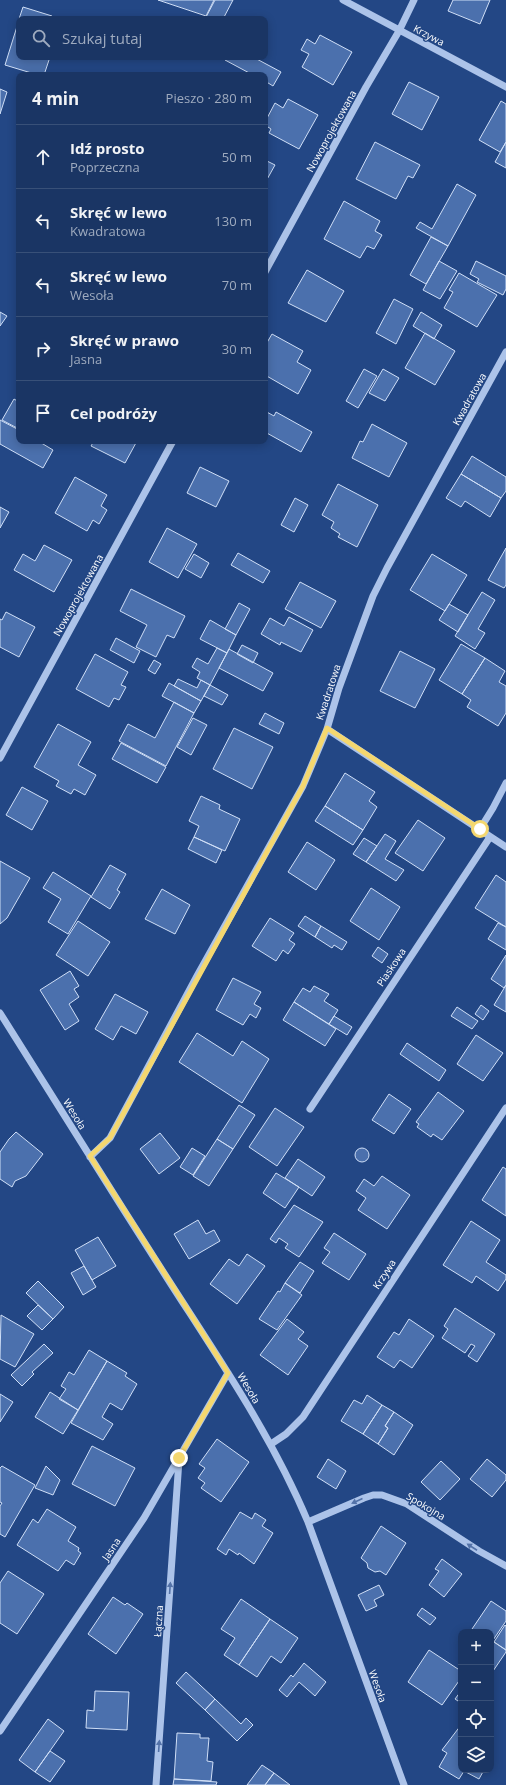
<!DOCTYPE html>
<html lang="pl">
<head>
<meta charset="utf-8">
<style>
  body { margin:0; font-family:"Open Sans",sans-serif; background:#233d6a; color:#f1f3f6 }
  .controls { position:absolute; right:12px; bottom:12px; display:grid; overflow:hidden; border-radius:8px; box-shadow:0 2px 10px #0003 }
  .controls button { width:36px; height:36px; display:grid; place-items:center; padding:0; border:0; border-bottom:1px solid #385078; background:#1a3564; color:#f1f3f6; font:20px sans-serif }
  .stop { position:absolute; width:12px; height:12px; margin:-9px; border:3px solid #f4d76f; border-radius:50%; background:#fff }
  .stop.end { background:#f4d76f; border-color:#fff; box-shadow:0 1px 4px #0008 }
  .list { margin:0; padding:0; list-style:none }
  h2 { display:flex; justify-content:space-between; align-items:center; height:52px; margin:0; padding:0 16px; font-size:17px }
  h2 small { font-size:13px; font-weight:400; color:#9fabbf }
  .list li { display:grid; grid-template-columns:26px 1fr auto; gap:12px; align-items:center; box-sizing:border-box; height:64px; padding:0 16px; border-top:1px solid #385078 }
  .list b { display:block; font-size:15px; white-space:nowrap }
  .list p { margin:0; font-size:13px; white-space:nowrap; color:#9fabbf }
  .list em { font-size:13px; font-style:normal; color:#9fabbf }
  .icon { flex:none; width:22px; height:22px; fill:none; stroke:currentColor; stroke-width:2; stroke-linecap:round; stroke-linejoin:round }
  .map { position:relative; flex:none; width:506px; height:1785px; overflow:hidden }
  .search { position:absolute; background:#1a3564; box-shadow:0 2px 10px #0003; left:16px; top:16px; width:252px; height:44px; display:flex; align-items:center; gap:10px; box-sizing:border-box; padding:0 14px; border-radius:8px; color:#9fabbf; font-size:15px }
  .panel { position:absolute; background:#1a3564; box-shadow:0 2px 10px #0003; left:16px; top:72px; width:252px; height:372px; border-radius:8px }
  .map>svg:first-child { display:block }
  .building { fill:#4b70ad; stroke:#d0dff7 }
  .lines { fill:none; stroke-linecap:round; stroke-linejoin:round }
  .minor { stroke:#acc3e9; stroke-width:7 }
  .oneway { fill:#5372a8 }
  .route { stroke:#f4d76f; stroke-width:5 }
  .labels { text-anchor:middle; stroke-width:3; stroke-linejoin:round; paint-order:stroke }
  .street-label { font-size:10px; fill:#fff; stroke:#234785 }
</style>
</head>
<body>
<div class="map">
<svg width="506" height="1785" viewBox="0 0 506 1785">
  <rect width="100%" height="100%" fill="#234785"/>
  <!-- building -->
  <path class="building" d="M158,0h56l-8,16z
    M215,0h18l-10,19h-18z
    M453,0h37l-10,24 -32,-13z
    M23,7l29,9 -1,3h-32z
    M19,20v37h31l-6,18h-6l-33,-10z
    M320,35l32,17 -19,33 -31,-18 7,-13 -8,-4 6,-11 8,5z
    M227,57h26l28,15 -8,14 -8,-5v-6h-12l-28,-15z
    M409,82l30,15 -17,33 -30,-16z
    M0,89l7,3 -7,22z
    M288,99l30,16 -19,34 -30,-16 2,-4 -6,-4v-3l10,-19 8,5z
    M501,101l5,3v38l-6,10 -21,-12z
    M375,142l45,23 -7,13 -5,-2 -12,23 -40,-20z
    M506,142v26l-11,-6z
    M265,160l10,5 -10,18z
    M457,184l19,11 -28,51 -32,-18 4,-6 12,7z
    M344,201l36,20 -5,10 7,4 -8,14 -7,-3 -7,12 -36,-19z
    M431,237l17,9 -22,38 -16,-9z
    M439,261l18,10 -17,28 -17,-9z
    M476,261l30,15v13l-3,6 -26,-13 2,-3 -9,-5z
    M307,270l37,21 -18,31 -38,-19z
    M459,273l38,22 -20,32 -33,-19 9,-16 -4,-2z
    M394,299l19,10 -17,35 -20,-11z
    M0,312l7,4 -7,10z
    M421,312l21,13 -8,14 -21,-13z
    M425,333l30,18 -20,34 -30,-17z
    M272,334l31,17 -6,11 14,8 -13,24 -33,-19v-29z
    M364,369l13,7 -19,32 -12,-7z
    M383,369l16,9 -14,23 -16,-8z
    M14,399l5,3v27l-17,-9z
    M265,411l9,5 2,-4 36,20 -11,20 -36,-20z
    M0,420l19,10v11h19l15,9 -10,18 -43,-24z
    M372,424l35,19 -18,34 -37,-19 8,-17 3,1z
    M94,441h43l-12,22 -34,-17z
    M472,456l34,21v14l-5,7 -40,-24z
    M200,467l29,14 -13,26 -29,-14z
    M461,474l40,24 -11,19 -25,-16 -4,6 -15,-9z
    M75,477l32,18 -6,11 6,4 -8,14 -6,-4 -6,11 -32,-18z
    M338,484l40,21 -21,42 -19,-10 2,-3 -9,-6 3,-6 -12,-7z
    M295,498l13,7 -14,27 -13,-7z
    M0,507l9,5 -9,16z
    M167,528l30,16 -19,34 -29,-16z
    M44,545l28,15 -18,32 -40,-22 9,-16 12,7z
    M506,548v37l-2,3 -16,-8z
    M238,553l32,18 -7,12 -32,-18z
    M194,554l15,9 -8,15 -16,-9z
    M432,554l35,21 -22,36 -35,-21z
    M300,582l36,19 -15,27 -36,-19z
    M131,589l54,27 -11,22 -7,-3 -11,22 -20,-10 11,-22 -27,-14z
    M482,592l13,8 -17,29 7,4 -10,16 -20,-13z
    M239,603l11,6 -14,26 -11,-6z
    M449,604l19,11 -10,17 -19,-12z
    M6,612l29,15 -16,30 -19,-10v-28l2,1z
    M289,617l24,13 -12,22 -20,-10 -1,3 -19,-11 9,-16 14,8z
    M210,620l26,15 -9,18 -27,-14z
    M116,638l24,13 -6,12 -24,-13z
    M461,644l24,14 -23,36 -23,-14z
    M242,645l16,8 -5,10 -16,-9z
    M217,648l10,5 -17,32 -13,-7 3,-6 -8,-5 5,-9 11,6z
    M229,649l44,24 -10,18 -44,-23z
    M400,651l35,18 -20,39 -35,-17z
    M95,654l33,18 -7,13 5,2 -7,13 -5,-2 -5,9 -33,-18z
    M485,658l20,13 -6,11 7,4v27l-8,13 -31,-19 4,-7 -9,-6z
    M154,660l7,4 -6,10 -7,-4z
    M178,679l19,9 4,-8 9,5 -9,16 -27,-15z
    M169,683l32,18 -7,12 -32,-17z
    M210,685l18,10 -6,10 -18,-9z
    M174,702l20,11 -28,53 -47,-25 9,-17 27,14z
    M265,713l19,10 -5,11 -20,-10z
    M193,718l14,7 -16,30 -14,-8z
    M58,724l33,18 -13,23 18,10 -11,20 -11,-6 -3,5 -15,-8 3,-5 -25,-14z
    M234,728l39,19 -21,42 -39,-20z
    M121,743l45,24 -9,16 -45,-24z
    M345,773l30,19 -6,9 8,6 -14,23 -38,-24z
    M22,787l26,14 -16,29 -26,-15z
    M201,796l19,9 -1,4 21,10 -15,32 -31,-14 5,-11 -10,-5z
    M325,806l38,24 -10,15 -38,-24z
    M418,820l27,18 -22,33 -28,-18z
    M385,834l11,7 -11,18 19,11 -8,11 -30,-19z
    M194,837l28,13 -6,13 -28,-14z
    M364,838l13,8 -11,16 -13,-8z
    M307,842l28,18 -19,30 -28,-18z
    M0,861l30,17 -23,40 -7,6z
    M110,865l16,9 -9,16 3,2 -10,17 -19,-12z
    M53,872l38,24 -23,38 -20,-12 13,-23 -18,-11z
    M496,875l10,7v45l-31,-19z
    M371,888l29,19 -21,33 -29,-19z
    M162,889l28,16 -15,29 -30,-15z
    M305,916l16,10 -6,11 -17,-11z
    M270,918l24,15 -5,7 6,4 -7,10 -5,-4 -7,11 -24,-15z
    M78,921l32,21 -22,34 -32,-21z
    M498,923l8,4v23l-18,-11z
    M321,926l26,16 -5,8 -8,-5 -2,3 -17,-11z
    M378,947l10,7 -6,9 -10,-7z
    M506,955v30l-2,3 -13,-9z
    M70,971l9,15 -5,3 5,8 -10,7 10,17 -14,9 -25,-40z
    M233,978l28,14 -7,12 7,4 -5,10 -6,-4 -7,11 -27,-15z
    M506,985v27l-12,-7z
    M314,986l15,8 -5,7 14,9 -9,14 -35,-22 9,-14 7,4z
    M115,994l33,18 -12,22 -15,-8 -8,14 -18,-11z
    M294,1002l42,27 -11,17 -42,-26z
    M481,1005l8,6 -6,9 -8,-6z
    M457,1007l21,14 -6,8 -21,-13z
    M334,1016l18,11 -5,8 -18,-11z
    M197,1033l36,23 9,-15 27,18 -27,44 -63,-41z
    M476,1035l27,18 -20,28 -26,-17z
    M407,1043l39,27 -7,11 -39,-27z
    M438,1092l26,19 -22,29 -9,-6 -2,3 -14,-10 2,-3 -3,-2z
    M389,1094l22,15 -17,25 -22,-14z
    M239,1105l16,10 -22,34 -16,-10z
    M275,1108l29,19 -27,39 -28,-19z
    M16,1132l27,22 -17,22 -11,5 -3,6 -12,-8v-27l9,-13z
    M160,1133l20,25 -21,16 -19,-25z
    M217,1139l16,10 -24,37 -16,-10z
    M355 1155a7 7 0 1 1 14 0a7 7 0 1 1-14 0Z
    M192,1148l13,8 -12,19 -13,-8z
    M298,1159l27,18 -13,19 -27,-18z
    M503,1167l3,2v47l-24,-16z
    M276,1173l23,14 -14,21 -22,-15z
    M382,1176l28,19 -23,34 -29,-19 8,-12 -10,-7 8,-12 10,7z
    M294,1205l29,17 -24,35 -14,-9 3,-4 -9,-6 -3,5 -6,-4z
    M198,1220l8,14 8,-4 6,11 -31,18 -15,-25z
    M471,1221l29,19 -14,22 20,13v4l-8,12 -22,-15 -4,7 -29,-18z
    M334,1233l32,21 -17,26 -27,-17 8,-11 -6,-4z
    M98,1237l18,29 -24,14 -17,-30z
    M247,1254l18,12 -28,38 -27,-20 19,-25 10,7z
    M300,1262l14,9 -14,22 -15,-10z
    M84,1266l12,21 -13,8 -12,-22z
    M38,1281l26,26 -11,12 -27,-26z
    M285,1283l17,12 -25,35 -18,-11 19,-28 2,1z
    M38,1305l15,14 -11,11 -15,-14z
    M455,1308l40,26 -18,28 -9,-6 7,-10 -4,-2 -6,9 -23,-15 6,-9 -4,-3z
    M1,1315l33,19 -19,33 -15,-8z
    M287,1319l17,13 -6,7 10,7 -20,29 -28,-20z
    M409,1319l25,17 -22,32 -12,-8 -6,8 -17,-11 17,-25 5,3z
    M44,1344l9,9 -21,19 2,2 -12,12 -11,-11z
    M89,1350l18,11 -29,49 -19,-11 7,-10 -5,-3 8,-14 5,3z
    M107,1361l20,12 -2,3 12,8 -15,26 -12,-7 -8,14 11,7 -10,16 -32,-17z
    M50,1392l28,18 -15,24 -28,-17z
    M0,1394l13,8 -13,20z
    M367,1395l15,10 -19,29 -22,-13 13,-21 8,4z
    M382,1405l12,7 -9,14 3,2 -10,16 -15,-10z
    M394,1412l19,13 -19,30 -16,-11 10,-16 -3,-2z
    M217,1439l32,23 -28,40 -20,-14 4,-5 -7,-5 7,-10 -6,-4z
    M92,1446l43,22 -20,38 -43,-22z
    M328,1459l18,12 -10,18 -19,-12z
    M487,1459l19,16v5l-14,17 -22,-18z
    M441,1461l19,18 -20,21 -19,-18z
    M2,1466l33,19 -30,52 -5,-3v-28l2,-3 -2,-1v-34z
    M46,1466l14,14 -7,15 -18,-7z
    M47,1509l29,18 -8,14 11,7 -1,3 3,2 -7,12 -8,-5 -8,11 -41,-26 16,-26 5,4z
    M240,1512l12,7 3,-6 11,7 -4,6 11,7 -19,31 -15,-11 -1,2 -9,-6 -3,6 -9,-6z
    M381,1526l25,17 -20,32 -6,-4 -5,1 -7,-4 -1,-5 -6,-5z
    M442,1559l20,15 -18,23 -15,-12 10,-14 -4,-2z
    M8,1571l36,23 -27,40 -17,-11v-40z
    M379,1585l5,10 -10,5 3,6 -11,5 -8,-16z
    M113,1597l12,8 2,-2 16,11 -27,40 -28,-20z
    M241,1599l29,20 -31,46 -15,-10 11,-17 -14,-9z
    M491,1601l15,10v10l-15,22v-11h-21z
    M422,1608l14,10 -6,7 -13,-10z
    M270,1619l28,19 -17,25 -10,-7 -14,21 -18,-12z
    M505,1625l1,1v24l-12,-8z
    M494,1642l12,8v2l-15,22v-28z
    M429,1650l32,21v7l-19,27 -34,-23z
    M304,1663l22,19 -11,14 -16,-14 -12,15 -8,-7 12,-15 2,2z
    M186,1672l29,27 -10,11 -29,-27z
    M95,1691l34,1 -2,38 -41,-2 1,-18 7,1z
    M461,1691v12l-6,-4z
    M215,1699l26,25 5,-6 7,7 -16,16 -32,-31z
    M48,1719l16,12 -29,41 -16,-12z
    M461,1725v45h23l-5,9 -15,-8 -5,8 -20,-12 8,-14 -5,-3z
    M177,1733l23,1v4h9l-2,23 6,1 -2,19 -37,-2z
    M50,1751l15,10 -15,21 -15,-10z
    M262,1765l12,8 -9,12h-18z
    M274,1773l16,12h-25z
    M174,1779l43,3 -1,3h-43z"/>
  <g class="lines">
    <!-- minor -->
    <path class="minor" d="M343,0l163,87
      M265,272l101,-185 33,-56 15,-31
      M327,729l179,118
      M0,758l173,-317
      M480,829l13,-21 13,-25
      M0,1013c56,89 112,179 169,268 50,78 103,155 139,241l96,263
      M310,1109l180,-272
      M90,1157l20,-19 87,-162 106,-190 24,-57 12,-41 34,-92 14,-28 119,-216
      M271,1444l15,-10 17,-17 203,-309
      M308,1522l56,-24 9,-3h9l25,9 72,47 27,15
      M0,1731l144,-213 84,-145
      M156,1785l23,-325"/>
  </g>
  <!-- one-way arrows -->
  <defs><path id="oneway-solid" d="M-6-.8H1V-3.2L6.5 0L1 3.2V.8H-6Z"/></defs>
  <g class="oneway">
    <use href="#oneway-solid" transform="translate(357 1501) rotate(156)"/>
    <use href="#oneway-solid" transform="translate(472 1547) rotate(-147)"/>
    <use href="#oneway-solid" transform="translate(170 1588) rotate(-86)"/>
    <use href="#oneway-solid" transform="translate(159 1746) rotate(-86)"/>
  </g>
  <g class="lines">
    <!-- route -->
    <path class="route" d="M179,1458l49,-85 -138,-217 20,-18 193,-352 24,-58 153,101"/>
  </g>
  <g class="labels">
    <!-- street labels -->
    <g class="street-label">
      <text transform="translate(429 35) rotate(28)" y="4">Krzywa</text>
      <text transform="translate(331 131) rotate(-61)" y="4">Nowoprojektowana</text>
      <text transform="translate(469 399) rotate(-61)" y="4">Kwadratowa</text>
      <text transform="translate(78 595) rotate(-61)" y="4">Nowoprojektowana</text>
      <text transform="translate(328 692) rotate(-72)" y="4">Kwadratowa</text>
      <text transform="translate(391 967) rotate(-56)" y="4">Piaskowa</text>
      <text transform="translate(75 1114) rotate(58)" y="4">Wesoła</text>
      <text transform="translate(384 1274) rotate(-57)" y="4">Krzywa</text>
      <text transform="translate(249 1388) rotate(59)" y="4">Wesoła</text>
      <text transform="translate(426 1506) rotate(31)" y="4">Spokojna</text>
      <text transform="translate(111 1549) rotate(-56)" y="4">Jasna</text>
      <text transform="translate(158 1621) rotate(-86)" y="4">Łączna</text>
      <text transform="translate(378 1686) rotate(70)" y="4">Wesoła</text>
    </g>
  </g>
</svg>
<div class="controls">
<button>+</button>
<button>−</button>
<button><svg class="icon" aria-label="locate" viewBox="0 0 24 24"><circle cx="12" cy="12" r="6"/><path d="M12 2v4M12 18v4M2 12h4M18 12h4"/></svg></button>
<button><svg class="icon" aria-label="layers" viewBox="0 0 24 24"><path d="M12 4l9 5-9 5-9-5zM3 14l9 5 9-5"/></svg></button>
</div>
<div class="stop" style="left:480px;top:829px"></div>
<div class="stop end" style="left:179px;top:1458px"></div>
<div class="search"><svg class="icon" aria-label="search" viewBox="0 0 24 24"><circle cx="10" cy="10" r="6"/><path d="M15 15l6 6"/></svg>Szukaj tutaj</div>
<section class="panel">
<h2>4 min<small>Pieszo · 280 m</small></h2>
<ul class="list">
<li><svg class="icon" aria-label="ahead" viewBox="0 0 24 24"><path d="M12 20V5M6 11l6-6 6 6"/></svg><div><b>Idź prosto</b><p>Poprzeczna</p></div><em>50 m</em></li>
<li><svg class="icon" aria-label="left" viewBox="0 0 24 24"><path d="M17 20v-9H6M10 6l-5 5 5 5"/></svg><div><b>Skręć w lewo</b><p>Kwadratowa</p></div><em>130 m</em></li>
<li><svg class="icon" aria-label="left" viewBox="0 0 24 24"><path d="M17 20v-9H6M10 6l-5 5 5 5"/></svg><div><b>Skręć w lewo</b><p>Wesoła</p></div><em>70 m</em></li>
<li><svg class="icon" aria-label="right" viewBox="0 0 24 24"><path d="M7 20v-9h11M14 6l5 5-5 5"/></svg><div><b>Skręć w prawo</b><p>Jasna</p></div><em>30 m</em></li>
<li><svg class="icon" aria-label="arrive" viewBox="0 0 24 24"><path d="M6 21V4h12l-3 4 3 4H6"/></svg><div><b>Cel podróży</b></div></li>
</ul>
</section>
</div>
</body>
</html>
